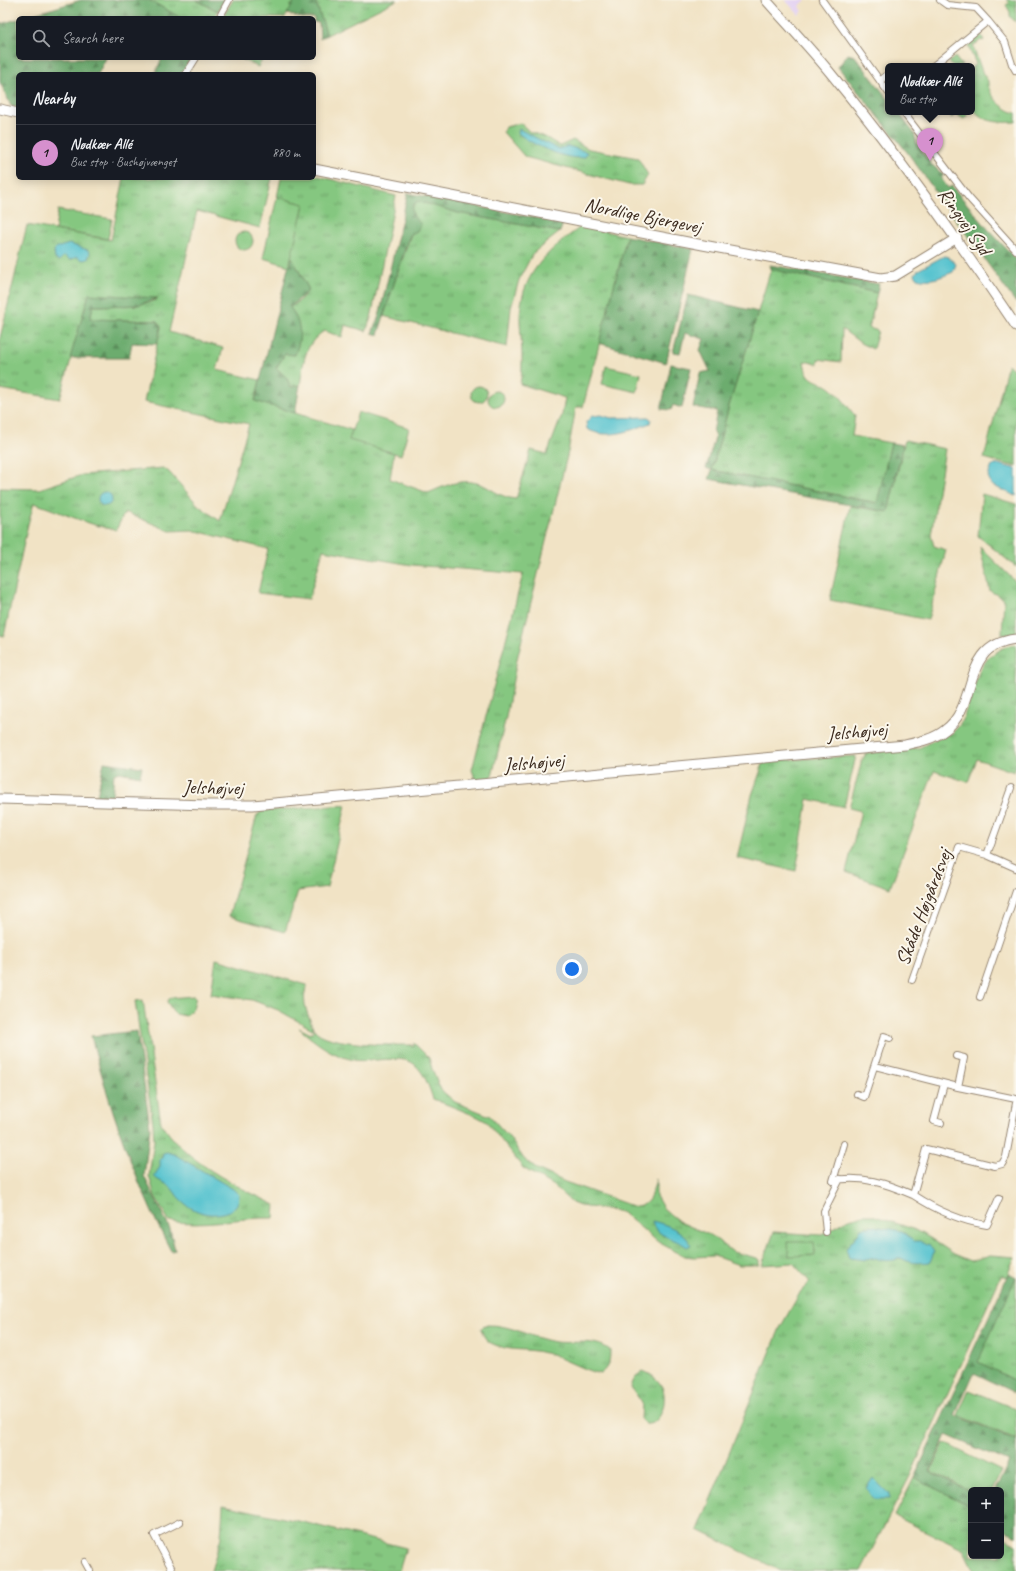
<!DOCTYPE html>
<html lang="en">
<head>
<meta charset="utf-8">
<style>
  body { margin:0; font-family:Caveat,sans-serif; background:#242831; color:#f1f3f6 }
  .controls { position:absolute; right:12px; bottom:12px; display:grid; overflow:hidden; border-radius:6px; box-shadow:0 2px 10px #0003 }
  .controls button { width:36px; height:36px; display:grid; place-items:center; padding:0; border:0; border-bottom:1px solid #363941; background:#171b24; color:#f1f3f6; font:20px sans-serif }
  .you { position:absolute; left:572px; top:969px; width:14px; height:14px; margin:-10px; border:3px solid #fff; border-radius:50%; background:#1a73e8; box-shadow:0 0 0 6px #1a73e833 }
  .badge { display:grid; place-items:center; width:26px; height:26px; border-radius:50%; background:#d690ce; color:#111; font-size:13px; font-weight:700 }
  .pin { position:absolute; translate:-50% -33px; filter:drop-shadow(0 1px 2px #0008) }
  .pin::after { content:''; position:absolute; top:21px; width:14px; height:12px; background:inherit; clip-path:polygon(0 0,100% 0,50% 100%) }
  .popup { position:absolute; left:885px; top:63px; width:90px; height:52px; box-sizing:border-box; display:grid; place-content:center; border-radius:6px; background:#171b24; filter:drop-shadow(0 1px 3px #0005); font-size:13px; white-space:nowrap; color:#9ea1a6 }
  .popup b { font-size:15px; color:#f1f3f6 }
  .popup::after { content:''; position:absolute; left:50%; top:100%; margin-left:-8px; border:8px solid transparent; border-top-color:#171b24 }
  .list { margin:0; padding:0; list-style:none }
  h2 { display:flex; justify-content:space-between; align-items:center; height:52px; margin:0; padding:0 16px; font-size:17px }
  h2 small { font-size:13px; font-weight:400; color:#9ea1a6 }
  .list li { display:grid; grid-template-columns:26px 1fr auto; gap:12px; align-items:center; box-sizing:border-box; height:56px; padding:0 16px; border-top:1px solid #363941 }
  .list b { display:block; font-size:15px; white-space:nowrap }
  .list p { margin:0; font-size:13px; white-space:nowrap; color:#9ea1a6 }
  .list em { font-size:13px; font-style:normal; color:#9ea1a6 }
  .icon { flex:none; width:22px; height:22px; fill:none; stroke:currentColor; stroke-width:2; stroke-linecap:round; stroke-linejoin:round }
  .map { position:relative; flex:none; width:1016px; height:1571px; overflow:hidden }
  .search { position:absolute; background:#171b24; box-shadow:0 2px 10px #0003; left:16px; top:16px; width:300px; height:44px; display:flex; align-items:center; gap:10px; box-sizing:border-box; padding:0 14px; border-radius:6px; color:#9ea1a6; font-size:15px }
  .panel { position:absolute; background:#171b24; box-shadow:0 2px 10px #0003; left:16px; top:72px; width:300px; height:108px; border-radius:6px }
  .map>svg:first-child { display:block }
  .built { fill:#e4d3f2 }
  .grass { fill:url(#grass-tufts); stroke:#60784f }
  .forest { fill:url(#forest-firs); stroke:#546b46 }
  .pitch { fill:#85c780; stroke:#60784f }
  .water { fill:#57c3cf; stroke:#497676 }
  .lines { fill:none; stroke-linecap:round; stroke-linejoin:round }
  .street-casing { stroke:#968672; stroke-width:8 }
  .secondary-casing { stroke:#968672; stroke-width:11 }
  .street { stroke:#fff; stroke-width:6 }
  .secondary { stroke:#fff; stroke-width:9 }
  .labels { text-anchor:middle; stroke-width:4; stroke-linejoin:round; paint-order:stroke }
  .street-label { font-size:20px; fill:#3b2a1e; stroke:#fbf7ec }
</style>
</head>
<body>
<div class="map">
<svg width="1016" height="1571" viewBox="0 0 1016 1571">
  <defs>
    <pattern id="grass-tufts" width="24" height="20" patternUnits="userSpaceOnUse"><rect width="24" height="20" fill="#85c780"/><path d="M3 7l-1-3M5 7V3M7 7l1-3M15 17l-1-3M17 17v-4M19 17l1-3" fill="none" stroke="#6ea268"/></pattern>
    <pattern id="forest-firs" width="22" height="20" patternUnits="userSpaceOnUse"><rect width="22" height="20" fill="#6cac6e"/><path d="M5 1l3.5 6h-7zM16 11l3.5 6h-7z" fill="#5a8c5a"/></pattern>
  </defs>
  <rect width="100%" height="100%" fill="#fbf7ec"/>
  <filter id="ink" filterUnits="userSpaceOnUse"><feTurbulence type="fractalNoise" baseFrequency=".025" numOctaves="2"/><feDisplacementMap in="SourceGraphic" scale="8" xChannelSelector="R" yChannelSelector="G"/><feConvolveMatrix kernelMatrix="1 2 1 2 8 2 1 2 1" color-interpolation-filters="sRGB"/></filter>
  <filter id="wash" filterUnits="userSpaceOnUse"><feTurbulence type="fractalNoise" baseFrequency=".012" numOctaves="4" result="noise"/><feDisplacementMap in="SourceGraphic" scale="16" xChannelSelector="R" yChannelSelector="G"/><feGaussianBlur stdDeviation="0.9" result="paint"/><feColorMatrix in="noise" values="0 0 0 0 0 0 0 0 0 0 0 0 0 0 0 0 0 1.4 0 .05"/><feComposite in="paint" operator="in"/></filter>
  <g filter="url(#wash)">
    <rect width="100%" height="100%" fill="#f1e3c5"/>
    <!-- built -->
    <path class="built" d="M785,0h21l-7,6 4,5 -4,4z"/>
    <!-- grass -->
    <path class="grass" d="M149,0h47l22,11 -4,7h-33z
      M233,0h62l-10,18h-63z
      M315,0h82l-70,35z
      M1006,0h10v23l-6,-7v-4l-4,-7 3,-2z
      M981,35l3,5 -1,1 -2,-1 -8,6 10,28 5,7c-1,13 15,29 28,32v9c-15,1 -38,1 -44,-17 -3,-11 0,-27 0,-38l4,-3 -8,-18z
      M955,57l7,9h-9l-4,-4z
      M240,58h23l-5,9z
      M952,112h14l1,4 -3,3 -5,-3 -1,-3 -7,5z
      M520,123l10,9 15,5 15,9 13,-6 16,9 49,9 10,17 -6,10h-13l-104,-28 -22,-25 3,-5z
      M314,175l82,21 -25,122 -5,13 -21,-6 -3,12 -18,-6c-21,14 -20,32 -24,54l-9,2 -5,-10 -10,-9 9,-14 10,1 -5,-48 8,-5 11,-12 -18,-34 13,-52 -27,-7 4,-19h33z
      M124,178h49l18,4 1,-4h80l-12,50 -63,-17 -28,121 54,16 -6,22 43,10 -5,21 97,29 -2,10 44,13 -4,26 38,14c21,-9 38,-17 59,-6 10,6 18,11 29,12l15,-49 16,4 15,-39 3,-17 -45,-14c4,-21 1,-41 0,-63 -1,-46 27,-70 62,-95l45,10 -44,171h-7l-8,45 -51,207 -11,58 -15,64h-15l-4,-11 51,-196 -111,-9 -89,-15 -14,49 -51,-6 10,-44 -76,-19 -22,1 -45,-19 -9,18c-28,-5 -55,-18 -82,-27l-6,21 -24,112 -4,-1v-147l39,1 43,-14 81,-7 6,4 29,33 22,16 29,-97 -105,-22 17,-75 -4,-6 -67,-2 3,-13 45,-1 19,-5 -68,-6 -29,105 -60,-10v-51l27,-113 84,15z
      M418,201l40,12 102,19 -27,21 -14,27 -8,28 -4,39 -124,-31 28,-82 3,-16 -2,-7 1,-6z
      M771,269l106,24 -8,35 9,3 -5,18 -11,-5 -20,-15 -1,33 -23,-3v5l-14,-3c3,24 16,17 29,29 9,7 15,17 22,26l-3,20 39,7 -13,60 -166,-33 17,-64z
      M1008,364l8,8v95l-32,-9z
      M905,440l40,9 -14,86 3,11 12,4 -18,70 -98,-20 20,-94 38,6z
      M982,494l34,10v63l-38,-31z
      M980,547l36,35v53l-14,-1 2,-35 -14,-8z
      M1016,644v122l-2,6 -37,-13 -9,23 -34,-11 -44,117 -44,-16 15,-61 -12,-3 13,-48 5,-7 52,-5 17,-9 16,-6 7,-7 5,-10 16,-47 9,-12 17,-11z
      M856,756l-12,51 -36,-8 -12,72 -59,-13 15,-63 12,-34z
      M346,805l-19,82 -29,4 -13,41 -56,-16 28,-101 5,-4z
      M216,959l91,26c-4,11 -3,19 1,30 2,4 3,10 6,14 11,17 80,16 100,16v-2l15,15 3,11 9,21 14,12 35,14 19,21 15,22 11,9 30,14 70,25c16,-1 17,-15 21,-28v17l7,12 8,7 9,7 32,14 21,16 24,6 2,2v5h-20l-25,-9 -21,1 -9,-1 -26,-14 -35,-29 -9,-3 -34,-4 -8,-3 -17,-16 -32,-19 -36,-46 -11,-6 -43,-17c-4,-12 -8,-26 -19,-35 -12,-10 -44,-1 -60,-4 -21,-4 -40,-18 -55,-32l12,6 3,-4 -36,-20 -26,-10 -41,-6z
      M193,996l3,1 -3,11 -7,8 -11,-2 -8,-12 3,-4z
      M143,1000l18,123c26,40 72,61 114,82l-1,13c-37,-1 -68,9 -105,3l-14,-25 -6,-20 5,-35 -1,-17 -18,-123z
      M864,1215h8l41,14 17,9 24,16 17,7 19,-6 25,2 -9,21 -5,-2 -90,198 -50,97h-80l-83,-41 82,-202 21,-37 9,-9 -17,-19 -31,2 12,-33 48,3 27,-16z
      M1016,1277v104l-39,-19z
      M487,1325c24,-1 45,14 69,17 18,2 38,-4 54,8 0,11 -1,17 -10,24 -20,-5 -36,-16 -55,-21 -17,-5 -36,-1 -52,-9 -7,-3 -10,-8 -12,-16z
      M643,1371c8,3 15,8 19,16 6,12 0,39 -17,37l-4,-4 1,-17 -11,-16 4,-10z
      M914,1478l57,28v50h30v-21l15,10v26h-42l-10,-21 -69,-34z
      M223,1505l80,17 103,26 -7,23h-188l10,-34z"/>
    <!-- forest -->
    <path class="forest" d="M81,0h68l32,18h-160z
      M196,0h29l-7,11z
      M295,0h20l12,35 -7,4 -1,-16 -5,-1v-4h-12l-15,-4z
      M18,19v39h88l-8,16h-80v34l-7,-2 -11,-24v-58z
      M848,54l7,2 33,43v13h10l16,21 3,12 14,19 13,11 -3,3 7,10 4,-2 36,43 28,30v44l-109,-151 -69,-85z
      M162,58h29l-10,16h-26z
      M408,193l155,30 -3,9 -102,-19 -40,-12 -5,4c-2,9 1,13 8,19l-4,7 -6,3 -4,8 -29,93 -6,-2 7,-17z
      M627,236l66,13 -27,114 -67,-20z
      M291,256l18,34 -19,17c12,18 12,29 5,48l-10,-1 -9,14 10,9 5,10 9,-2 -5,28 -40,-12z
      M770,265l109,19 -2,9 -106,-24z
      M89,294l69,4 -20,7 -45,1 -3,13 67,2 4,6 -4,17 -25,-1 -3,15h-59z
      M688,295l70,17 -29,94 -17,64 165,33 14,-60 12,2 -15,67 -179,-33 3,-9 -6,-2 9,-30 -2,-6 4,-21 -24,-4 7,-34 10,-2 -10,-21 4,-11 -19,-6 -5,20 -7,-1z
      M671,364l20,4 -9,40 -9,-3 -2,5 -10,-1z
      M104,762l38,5 -2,9 -21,-4 -5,2 -2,23 -15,-1z
      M137,1031l13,97 -6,48 26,53 5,21 -4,1c-35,-66 -61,-142 -80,-215z
      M1009,1273l7,4 -38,85 38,19v12l-42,-20 -19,42 61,25v96l-15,-9v-37h-6l14,-28 -63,-27 -16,36 41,21v14l-57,-28z"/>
    <!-- pitch -->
    <path class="pitch" d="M277,197l27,7 -15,62 -26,-8z
      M58,210l54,9 -4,20 -53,-9z
      M235 241a9 9 0 1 1 18 0a9 9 0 1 1-18 0Z
      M606,366l35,8 -4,18 -35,-8z
      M471 394a8 8 0 1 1 16 0a8 8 0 1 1-16 0Z
      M488 399a8 8 0 1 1 16 0a8 8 0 1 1-16 0Z
      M358,412l51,16 -8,27 -52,-15z
      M788,1242h26l1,13 -26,1z
      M969,1390l47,19v30l-58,-24z
      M944,1443l57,28 -9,19 -21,1 -40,-20z"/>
    <!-- water -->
    <path class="water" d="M519,129l39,20 10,-3 19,6 -2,5c-16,5 -55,-13 -67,-24z
      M69,244l19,6 2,3 -2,6 -5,1 -6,-3 -7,3 -6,-4 -5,5 -4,-2 -1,-8 2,-3z
      M944,256l4,1 8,7 -3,8c-12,5 -23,10 -36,6l-2,-4 3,-4z
      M601,415l10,3 37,-1 3,2 -1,4c-19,8 -43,17 -63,6l-1,-7 6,-6z
      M998,464l18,5v27l-25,-11 -3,-9 4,-10z
      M98 499a7 7 0 1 1 14 0a7 7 0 1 1-14 0Z
      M167,1152l7,2 59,35 6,6c0,7 -3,13 -10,16 -17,7 -35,2 -48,-11 -5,-4 -7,-11 -12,-14 -5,-4 -12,-5 -15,-10l6,-9v-8l2,-1 1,-5z
      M652,1221c14,3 33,10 39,24l-4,2c-12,-9 -29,-9 -35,-24z
      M875,1226l27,5 11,10h7l6,4 3,-1 5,8 -4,10c-12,1 -19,2 -29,-4 -7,3 -18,4 -25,0l-10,2 -17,-2 -3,-9c5,-8 11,-12 15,-21z
      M873,1478l16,16v5h-16l-7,-11z"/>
  </g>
  <g filter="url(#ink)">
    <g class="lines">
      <defs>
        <path id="street" d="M822,0l66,92
          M940,0l7,5 29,3 12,13
          M219,18l10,-18
          M933,66l55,-45 17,21 7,22 4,7
          M186,74l10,-16
          M880,81l8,-7
          M903,112l66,86 47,52
          M987,855l24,-67
          M912,980l47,-133 28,8 29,13
          M980,997l36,-106
          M956,1056l8,2 -6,29
          M875,1066l83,21 58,12
          M857,1094l7,3 20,-61 6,2
          M941,1123l-7,-2 10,-37
          M844,1144l-11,37c26,-7 55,3 80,14l13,-46 69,17 7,-2 4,-7 10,-54
          M913,1195c23,15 46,26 74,30l12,-27
          M826,1232l-2,-21 16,-32
          M85,1562l5,9
          M173,1571l-19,-36 26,-13"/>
        <path id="secondary" d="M766,0c22,25 45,49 66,75 66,80 126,165 184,251
          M0,109l18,4
          M314,169l389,76 178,33 14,-2 62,-38
          M0,799l208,6h45l652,-60c14,-3 29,-6 40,-15 35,-25 14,-85 71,-91"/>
      </defs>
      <!-- street casing -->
      <use href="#street" class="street-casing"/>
      <!-- secondary casing -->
      <use href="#secondary" class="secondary-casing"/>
      <!-- street -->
      <use href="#street" class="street"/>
      <!-- secondary -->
      <use href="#secondary" class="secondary"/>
    </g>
  </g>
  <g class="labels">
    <!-- street labels -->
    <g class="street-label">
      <text transform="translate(643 215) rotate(11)" y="7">Nordlige Bjergevej</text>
      <text transform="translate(965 221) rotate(55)" y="7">Ringvej Syd</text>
      <text transform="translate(857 731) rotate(-5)" y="7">Jelshøjvej</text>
      <text transform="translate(534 762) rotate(-5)" y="7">Jelshøjvej</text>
      <text transform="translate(213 787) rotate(1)" y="7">Jelshøjvej</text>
      <text transform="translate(923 907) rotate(-69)" y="7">Skåde Højgårdsvej</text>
    </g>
  </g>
</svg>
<div class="controls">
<button>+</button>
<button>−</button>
</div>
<div class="you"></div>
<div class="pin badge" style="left:930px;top:161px">1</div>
<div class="popup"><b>Nødkær Allé</b>Bus stop</div>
<div class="search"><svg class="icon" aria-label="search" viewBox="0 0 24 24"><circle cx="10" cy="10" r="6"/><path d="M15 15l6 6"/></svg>Search here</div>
<section class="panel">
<h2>Nearby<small></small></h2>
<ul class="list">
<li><span class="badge">1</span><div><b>Nødkær Allé</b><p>Bus stop · Bushøjvænget</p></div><em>880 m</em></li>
</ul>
</section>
</div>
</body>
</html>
